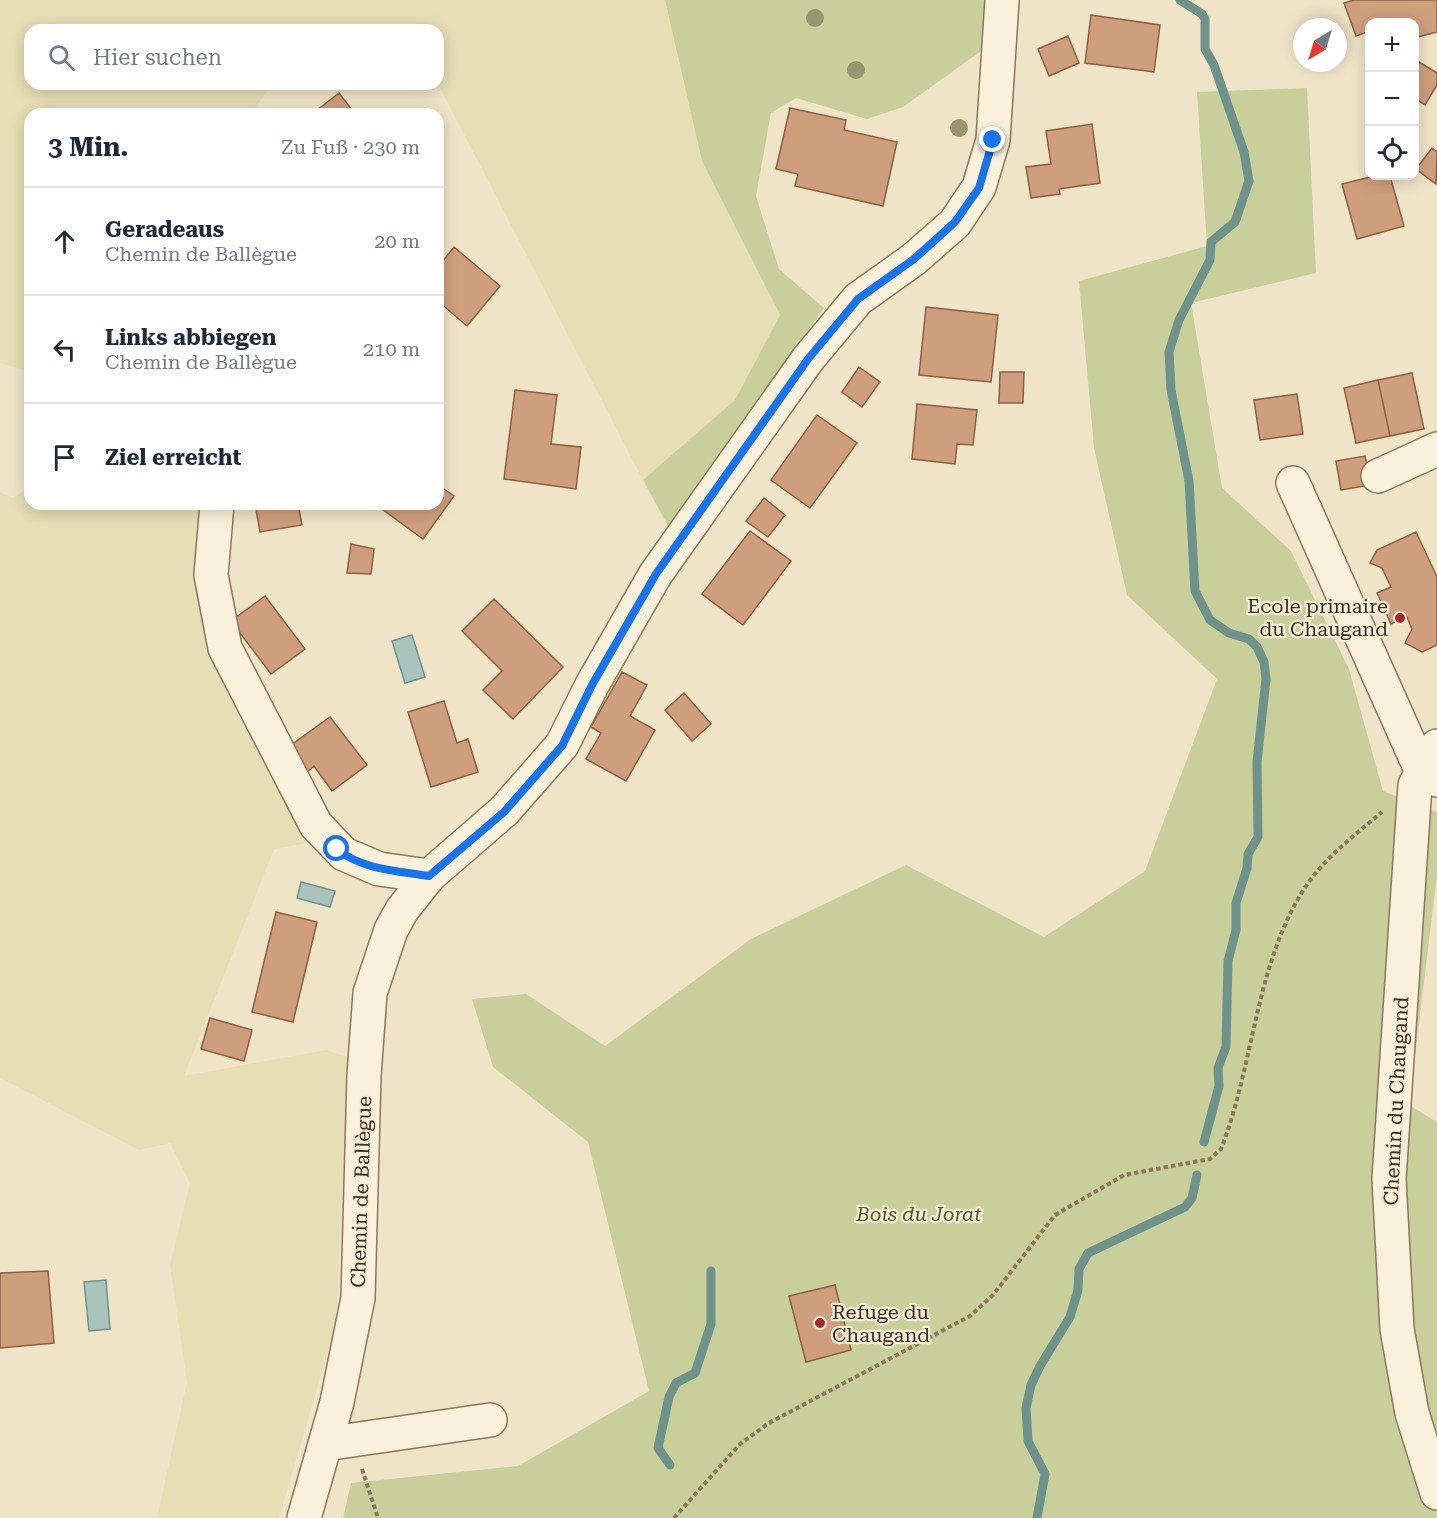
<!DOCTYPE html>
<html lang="de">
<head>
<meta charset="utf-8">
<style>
  body { margin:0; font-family:"Roboto Serif",serif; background:#f6f6f7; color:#1f2937 }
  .controls { position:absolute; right:18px; top:18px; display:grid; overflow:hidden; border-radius:12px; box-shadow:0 3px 15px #0003 }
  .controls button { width:54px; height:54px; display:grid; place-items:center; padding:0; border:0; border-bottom:2px solid #e0e1e3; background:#fff; color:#1f2937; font:30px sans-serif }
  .compass { position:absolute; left:1293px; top:18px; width:54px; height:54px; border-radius:50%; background:#fff; box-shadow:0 3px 15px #0003; rotate:218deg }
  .stop { position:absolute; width:18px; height:18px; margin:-14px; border:4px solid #1a73e8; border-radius:50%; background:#fff }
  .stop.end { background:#1a73e8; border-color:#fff; box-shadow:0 2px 6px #0008 }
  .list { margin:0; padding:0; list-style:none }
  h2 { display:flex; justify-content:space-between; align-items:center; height:78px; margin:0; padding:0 24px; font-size:26px }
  h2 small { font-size:20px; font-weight:400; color:#747a83 }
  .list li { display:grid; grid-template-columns:39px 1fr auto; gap:18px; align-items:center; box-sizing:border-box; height:108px; padding:0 24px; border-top:2px solid #e0e1e3 }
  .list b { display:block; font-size:22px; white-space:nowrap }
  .list p { margin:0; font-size:20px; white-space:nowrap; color:#747a83 }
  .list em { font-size:20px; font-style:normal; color:#747a83 }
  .icon { flex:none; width:33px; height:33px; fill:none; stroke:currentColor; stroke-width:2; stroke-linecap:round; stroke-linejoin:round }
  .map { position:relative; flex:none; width:1437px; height:1518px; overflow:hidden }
  .search { position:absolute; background:#fff; box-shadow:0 3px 15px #0003; left:24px; top:24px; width:420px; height:66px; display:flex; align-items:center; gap:15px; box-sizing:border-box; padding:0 21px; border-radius:18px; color:#747a83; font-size:22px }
  .panel { position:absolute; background:#fff; box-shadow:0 3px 15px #0003; left:24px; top:108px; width:420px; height:402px; border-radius:18px }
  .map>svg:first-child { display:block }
  .farmland { fill:#e6deb5 }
  .green { fill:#c9cf9b }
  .water { fill:#a9c4bc; stroke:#6f938a; stroke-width:1.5 }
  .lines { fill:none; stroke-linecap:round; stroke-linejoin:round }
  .stream { stroke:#6f938a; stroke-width:9 }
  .building { fill:#cf9f7d; stroke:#8d5f41; stroke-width:1.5 }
  .minor-casing { stroke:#8d765c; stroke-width:36 }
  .path { stroke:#8d765c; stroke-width:4; stroke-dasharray:4.5 3; stroke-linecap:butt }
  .minor { stroke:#faf1dc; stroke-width:33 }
  .tree { fill:#96986f }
  .route { stroke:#1a73e8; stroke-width:8 }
  .poi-dot { fill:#9e2a2b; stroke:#f7eed8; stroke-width:2 }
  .labels { text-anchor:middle; stroke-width:4.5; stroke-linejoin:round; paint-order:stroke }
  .poi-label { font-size:20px; fill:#3d2e20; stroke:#f7eed8; text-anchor:end }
  .street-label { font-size:20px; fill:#3d2e20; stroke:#f7eed8 }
  .park-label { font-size:20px; font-style:italic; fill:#4d5a26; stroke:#f7eed8 }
</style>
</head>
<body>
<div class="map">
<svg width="1437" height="1518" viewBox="0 0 1437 1518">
  <rect width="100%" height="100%" fill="#f0e4c8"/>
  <!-- farmland -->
  <path class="farmland" d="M0,0h665l37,161 78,154 -44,85 -93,80 -205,-396v-54h-408v54h243l-23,30h-220v258l-30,-9z
    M30,487v17h181l-6,98 108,240 -39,7 -90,227 142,-26 22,7 -12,267 -57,194h-122l30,-136 -17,-117 20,-82 -20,-40 -31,7 -139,-72v-586l13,6z"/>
  <!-- green -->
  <path class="green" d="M665,0h328l-9,49 -81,58 -36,12 -71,-21 -25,15 -15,83 23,73 45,39 -156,218 -25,-46 92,-80 45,-85 -78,-154z
    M1307,88l9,185 -125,30 31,185 69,63 58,118 34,122 54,21v63l-28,230 28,17v396h-1094l8,-35 167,-17 131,-75 -61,-249 -95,-75 -21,-68 54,-5 79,52 146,-107 155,-74 138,72 101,-66 72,-192 -90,-84 -33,-147 -15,-167 128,-35 -10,-154z"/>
  <!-- water -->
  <path class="water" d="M412,635l13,42 -20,6 -13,-42z
    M301,882l34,9 -5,16 -33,-9z
    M106,1280l4,49 -21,2 -5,-49z"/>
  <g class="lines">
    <!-- stream -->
    <path class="stream" d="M1180,0l22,14 3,5v30l9,16 30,87 5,29 -14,41 -24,20 -1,18 -31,60 -10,32 2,38 18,91 6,110 15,29 19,13 20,6 8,8 7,15 2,17 -9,83 1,75 -10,17 -1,14 -11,35v27l-8,31 -2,86 -8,21 1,18 -15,56
      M670,1465l-12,-17 11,-51 7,-14 19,-10 16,-49v-53
      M1037,1518l8,-44 -17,-33 -2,-33 5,-23 9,-19 30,-49 8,-27 1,-21 9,-16 97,-46 7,-9 5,-23"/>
  </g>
  <!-- building -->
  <path class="building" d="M1354,0h83v32l-23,6v-16h-44v9l-14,5 -12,-33z
    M1091,15l69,10 -6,47 -69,-9z
    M1068,36l11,27 -30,13 -11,-27z
    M1419,62l18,11v12l-12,20 -11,-7v-28z
    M339,93l16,21h-43z
    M790,108l56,12 -2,10 53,12 -14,64 -88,-20 3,-12 -22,-5z
    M1092,124l8,59 -41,6 1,5 -29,4 -5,-31 25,-3 -5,-33z
    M1432,148l5,4 -1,32 -20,-15z
    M1374,176h16l14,50 -47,13 -15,-55z
    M454,247l46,39 -33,40 -29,-25v-34z
    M926,307l72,8 -7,67 -72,-7z
    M859,367l21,15 -18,25 -20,-15z
    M1000,372h24l-1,31h-24z
    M1412,373l12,56 -34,7 -12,-56z
    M1378,380l12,56 -34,7 -12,-55z
    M515,390l42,5 -6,49 30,3 -5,42 -72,-10z
    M1297,394l6,40 -43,6 -6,-40z
    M917,404l60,6 -4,35 -16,-1 -2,20 -43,-5z
    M817,415l40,28 -47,65 -39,-28z
    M1365,456l6,29 -30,5 -5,-29z
    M438,485l16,11 -31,43 -48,-35h63z
    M764,498l21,17 -17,22 -22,-16z
    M255,504h43l4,21 -42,7z
    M750,531l41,30 -48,64 -41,-31z
    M1416,532l21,45v68l-15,7 -17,-9 7,-14 -5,-12 -16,7 -14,-31 14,-6 -9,-19 -12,-5 7,-13z
    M351,544l23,5 -3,25 -24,-1z
    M265,596l40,53 -34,25 -40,-53z
    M494,599l69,68 -50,52 -30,-29 19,-19 -40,-40z
    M622,672l25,13 -17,31 25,14 -29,51 -40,-22 15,-26 -10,-6z
    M684,693l27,31 -19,17 -27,-31z
    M444,701l13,42 11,-4 10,33 -47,15 -23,-75z
    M330,717l37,48 -35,26 -18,-25 -8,7 -19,-25z
    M276,912l41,10 -24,100 -41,-10z
    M210,1018l42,12 -8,31 -43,-12z
    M48,1271l6,72 -54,5v-75z
    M835,1285l16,65 -45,12 -17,-66z"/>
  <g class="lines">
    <defs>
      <path id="minor" d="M1378,476l59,-27
        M1293,483l129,289 15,8
        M217,504l-6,71 14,73 91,177 28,29 35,15 50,7
        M1437,746l-22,39 -26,394 8,150 15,84 25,80
        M325,1444l165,-24
        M304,1518l33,-116 21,-104 6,-222 6,-83 21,-63 11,-20 27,-34 75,-65 58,-66 30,-60 63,-110 153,-216 50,-60 56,-40 41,-36 24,-36 14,-47 9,-140"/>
    </defs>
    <!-- minor casing -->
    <use href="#minor" class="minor-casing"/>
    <!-- path -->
    <path class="path" d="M362,1469l16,49
      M674,1518l66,-74 29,-21 201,-107 23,-21 62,-80 69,-40 86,-16 11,-10c33,-84 34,-183 83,-260 20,-31 51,-54 78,-77"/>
    <!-- minor -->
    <use href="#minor" class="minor"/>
  </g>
  <!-- trees -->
  <g class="tree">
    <circle cx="815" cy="18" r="9"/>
    <circle cx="856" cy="70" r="9"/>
    <circle cx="959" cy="128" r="9"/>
  </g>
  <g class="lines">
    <!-- route -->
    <path class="route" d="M337,849c25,21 62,22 92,27l75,-64 58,-66 30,-61 64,-111 152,-215 50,-60 56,-40 41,-37 24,-34 14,-48"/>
  </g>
  <!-- markers -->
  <g class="poi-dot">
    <circle cx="1400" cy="618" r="6"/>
    <circle cx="820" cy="1323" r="6"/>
  </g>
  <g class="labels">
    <!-- poi labels -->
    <g class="poi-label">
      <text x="1388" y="613">Ecole primaire<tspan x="1388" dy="23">du Chaugand</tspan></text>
      <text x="832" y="1319" text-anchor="start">Refuge du<tspan x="832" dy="23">Chaugand</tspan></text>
    </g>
    <!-- street labels -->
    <g class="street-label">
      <text transform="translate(1396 1101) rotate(-87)" y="7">Chemin du Chaugand</text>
      <text transform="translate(361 1192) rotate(-88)" y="7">Chemin de Ballègue</text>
    </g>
    <!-- park labels -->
    <g class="park-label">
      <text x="919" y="1221">Bois du Jorat</text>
    </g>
  </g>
</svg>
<div class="controls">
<button>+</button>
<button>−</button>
<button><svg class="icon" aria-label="locate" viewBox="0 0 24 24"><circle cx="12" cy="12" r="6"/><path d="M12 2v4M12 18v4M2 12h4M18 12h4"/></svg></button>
</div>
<svg class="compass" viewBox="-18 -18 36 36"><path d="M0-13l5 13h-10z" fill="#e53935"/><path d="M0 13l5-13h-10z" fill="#747a83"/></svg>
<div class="stop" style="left:337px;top:849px"></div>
<div class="stop end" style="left:993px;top:140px"></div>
<div class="search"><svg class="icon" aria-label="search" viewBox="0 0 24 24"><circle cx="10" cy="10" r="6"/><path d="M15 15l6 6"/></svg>Hier suchen</div>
<section class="panel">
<h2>3 Min.<small>Zu Fuß · 230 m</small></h2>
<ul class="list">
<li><svg class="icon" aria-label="ahead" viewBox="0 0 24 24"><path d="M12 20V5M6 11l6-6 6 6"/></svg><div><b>Geradeaus</b><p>Chemin de Ballègue</p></div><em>20 m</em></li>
<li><svg class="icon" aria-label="left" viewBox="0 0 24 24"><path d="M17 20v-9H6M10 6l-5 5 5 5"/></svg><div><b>Links abbiegen</b><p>Chemin de Ballègue</p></div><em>210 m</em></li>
<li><svg class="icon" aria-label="arrive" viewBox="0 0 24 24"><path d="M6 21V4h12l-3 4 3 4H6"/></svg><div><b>Ziel erreicht</b></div></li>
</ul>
</section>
</div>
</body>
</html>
